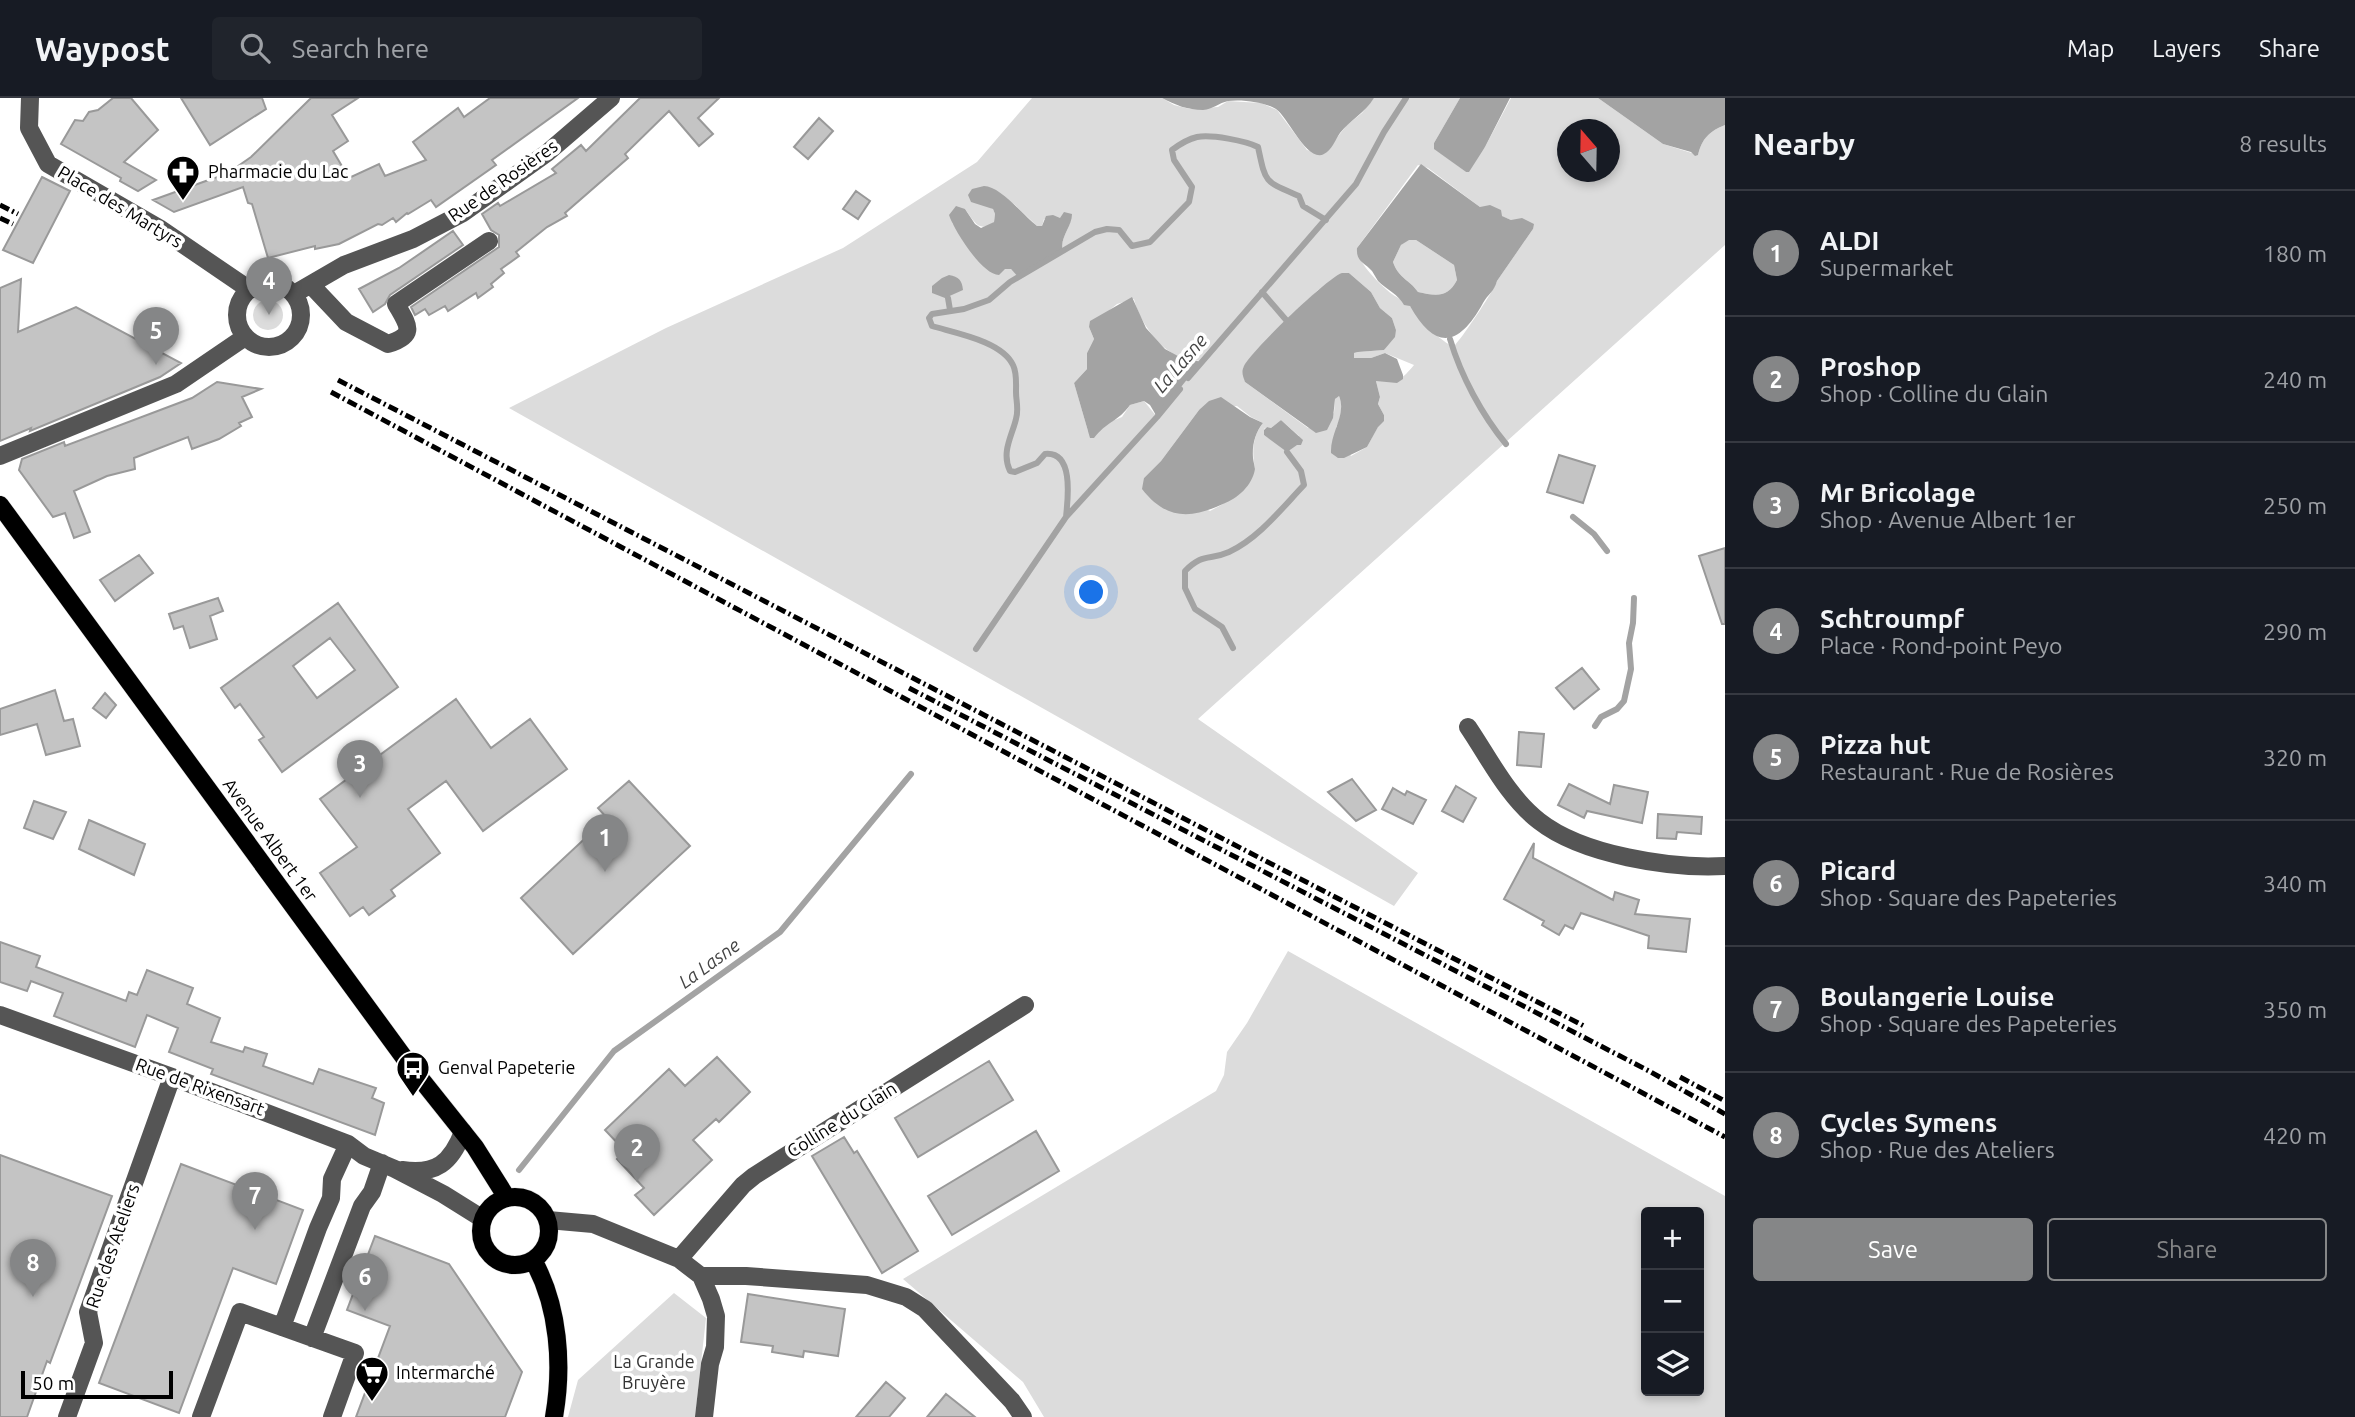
<!DOCTYPE html>
<html lang="en">
<head>
<meta charset="utf-8">
<style>
  body { margin:0; font-family:Ubuntu,sans-serif; background:#20242c; color:#f1f3f6 }
  .controls { position:absolute; right:21px; bottom:21px; display:grid; overflow:hidden; border-radius:7px; box-shadow:0 4px 10px #0003 }
  .controls button { width:63px; height:63px; display:grid; place-items:center; padding:0; border:0; border-bottom:2px solid #363941; background:#171b24; color:#f1f3f6; font:35px sans-serif }
  .compass { position:absolute; left:1557px; top:21px; width:63px; height:63px; border-radius:50%; background:#171b24; box-shadow:0 4px 10px #0003; rotate:340deg }
  .scale { position:absolute; left:21px; bottom:18px; width:152px; box-sizing:border-box; padding-left:7px; border:4px solid #000; border-top:0; font-size:19px; line-height:24px; white-space:nowrap; color:#000; -webkit-text-stroke:5px #fff; paint-order:stroke }
  .you { position:absolute; left:1092px; top:495px; width:24px; height:24px; margin:-18px; border:5px solid #fff; border-radius:50%; background:#1a73e8; box-shadow:0 0 0 10px #1a73e833 }
  .badge { display:grid; place-items:center; width:46px; height:46px; border-radius:50%; background:#858687; color:#fff; font-size:23px; font-weight:700 }
  .pin { position:absolute; translate:-50% -58px; filter:drop-shadow(0 2px 4px #0008) }
  .pin::after { content:''; position:absolute; top:37px; width:24px; height:21px; background:inherit; clip-path:polygon(0 0,100% 0,50% 100%) }
  .list { margin:0; padding:0; list-style:none }
  h2 { display:flex; justify-content:space-between; align-items:center; height:91px; margin:0; padding:0 28px; font-size:30px }
  h2 small { font-size:23px; font-weight:400; color:#9ea1a6 }
  .list li { display:grid; grid-template-columns:46px 1fr auto; gap:21px; align-items:center; box-sizing:border-box; height:126px; padding:0 28px; border-top:2px solid #363941 }
  .list b { display:block; font-size:26px; white-space:nowrap }
  .list p { margin:0; font-size:23px; white-space:nowrap; color:#9ea1a6 }
  .list em { font-size:23px; font-style:normal; color:#9ea1a6 }
  .actions { display:flex; gap:14px; padding:21px 28px }
  .actions a { flex:1; padding:16px 0; border:2px solid #858687; border-radius:7px; text-align:center; font-size:24px; color:#858687 }
  .actions .main { background:#858687; color:#fff }
  .icon { flex:none; width:38px; height:38px; fill:none; stroke:currentColor; stroke-width:2; stroke-linecap:round; stroke-linejoin:round }
  .map { position:relative; flex:none; width:1725px; height:1319px; overflow:hidden }
  header { display:flex; align-items:center; gap:42px; box-sizing:border-box; height:98px; padding:0 35px; background:#171b24; border-bottom:2px solid #363941 }
  header strong { font-size:33px }
  nav { display:flex; gap:38px; margin-inline-start:auto; font-size:24px }
  .search { width:490px; height:63px; background:#20242c; display:flex; align-items:center; gap:18px; box-sizing:border-box; padding:0 24px; border-radius:7px; color:#9ea1a6; font-size:26px }
  main { display:flex }
  aside { flex:1; background:#171b24 }
  .map>svg:first-child { display:block }
  .green { fill:#dcdcdc; fill-rule:evenodd }
  .water { fill:#a3a3a3; fill-rule:evenodd }
  .lines { fill:none; stroke-linecap:round; stroke-linejoin:round }
  .stream { stroke:#a3a3a3; stroke-width:6 }
  .building { fill:#c4c4c4; stroke:#999; stroke-width:2; fill-rule:evenodd }
  .major-casing { stroke:#dbdbdb; stroke-width:19 }
  .minor { stroke:#555; stroke-width:18 }
  .major { stroke:#000; stroke-width:18 }
  .rail { stroke:#000; stroke-width:5; stroke-dasharray:10 3.5 2 3.5; stroke-linecap:butt }
  .labels { text-anchor:middle; stroke-width:7; stroke-linejoin:round; paint-order:stroke }
  .poi-label { font-size:18px; fill:#000; stroke:#fff; text-anchor:start }
  .street-label { font-size:18px; fill:#000; stroke:#fff }
  .park-label { font-size:18px; fill:#333; stroke:#fff }
  .water-label { font-size:19px; font-style:italic; fill:#444; stroke:#fff }
</style>
</head>
<body>
<header>
<strong>Waypost</strong>
<div class="search"><svg class="icon" aria-label="search" viewBox="0 0 24 24"><circle cx="10" cy="10" r="6"/><path d="M15 15l6 6"/></svg>Search here</div>
<nav><a>Map</a><a>Layers</a><a>Share</a></nav>
</header>
<main>
<div class="map">
<svg width="1725" height="1319" viewBox="0 0 1725 1319">
  <rect width="100%" height="100%" fill="#fff"/>
  <!-- green -->
  <path class="green" d="M1032,0h130l12,7 16,4 28,-2 10,-6 33,2 16,7 30,40 17,4 23,-29 15,-12 12,-15h86l-26,45v5l32,24 19,-25 26,-49h87l65,46 35,11c4,-17 12,-24 27,-30v120l-527,474 220,154 -24,33 -885,-498 157,-80 177,-80 134,-86zM1568,32h42v42h-42zM1418,67l10,3 52,39 31,13h6l16,9 -36,52c-2,8 -38,62 -44,66 -21,-13 -29,-24 -43,-41 -5,-5 -13,-8 -18,-12 -12,-9 -36,-33 -35,-46zM1003,100l11,6 23,22h5l2,-7 17,-1 10,-4c1,14 -12,24 -8,37l-46,23 -6,-5h-6l-53,-46 13,-14c9,12 14,25 29,13l1,-8 -2,-5 -6,-3zM1349,175l22,19 9,16 12,10 4,12 -12,20 -26,2 -4,1v5h17l14,-5 29,12c-14,17 -16,16 -38,16l4,16 -2,7 6,11 -17,32 -16,9 -15,-29c5,-7 8,-24 2,-32l-3,4 -1,14 -26,15 -63,-46 -2,-14 13,-17 62,-61zM1134,201c5,21 24,49 44,57 7,2 15,4 22,5l-43,56 -13,-16 -14,4 -8,12 -34,14 -14,-48 13,-14v-16l7,-14 -5,-12 28,-23zM1237,308l14,11 12,6c-11,14 -11,29 -8,46l-32,35 -13,7 -66,-33 17,-17 38,-51zM1281,322l18,16 -18,10 -17,-11v-6l3,-2 4,1z
    M1409,141l7,1 38,25 3,15c-9,18 -21,16 -39,12 -9,-13 -19,-13 -25,-30l8,-17z
    M253 217a15 15 0 1 1 30 0a15 15 0 1 1-30 0Z
    M1288,853l437,245v221h-681l-21,-35 -120,-103 313,-188 8,-16 3,-23 20,-29zM1646,1114h53v179h-53z
    M674,1195l32,25 -11,99h-127l10,-37z"/>
  <!-- water -->
  <path class="water" d="M1162,0h212c-9,15 -24,22 -34,35 -5,7 -8,17 -16,21 -17,9 -36,-37 -48,-45 -11,-7 -35,-10 -48,-8 -9,2 -15,8 -25,9 -15,0 -28,-5 -41,-12z
    M1460,0h50l-25,49 -16,25h-3l-32,-23v-6z
    M1598,0h127v27c-15,6 -23,13 -27,30l-3,1 -4,-4 -28,-8z
    M1421,66l59,43 10,-2 11,5 1,6 9,4 11,-2 12,6 -1,5 -36,52c-3,11 -9,13 -14,22 -24,44 -48,48 -73,3l-6,-1c-5,-10 -18,-16 -26,-24 -2,-3 -4,-7 -6,-10 -8,-9 -16,-9 -15,-23zM1409,142h7l38,25 3,15c-9,18 -21,16 -39,12 -9,-13 -19,-13 -25,-30l8,-17z
    M984,88c16,0 39,29 53,40h5l4,-10 7,-1 7,3 4,-6 8,2c0,13 -13,24 -9,37l-43,28 -9,-10h-6l-6,6c-17,0 -45,-45 -50,-60l7,-9 9,3 10,15 6,4 13,-6 1,-8 -2,-5 -22,-7 -3,-7 4,-6z
    M1342,175h7l22,19 9,16 12,10 4,12 -1,7 -11,13 -26,2 -4,1v5h17l14,-5 12,6 6,16v4l-6,4 -21,-2 4,16 -2,7 6,11v6l-6,6 -11,20 -23,11h-6l-7,-5c-1,-21 16,-38 8,-57l-4,3 -2,19 -6,12 -11,3 -71,-51c-2,-6 -4,-10 -1,-16 6,-14 84,-89 98,-93z
    M949,177c10,2 13,5 14,15l-18,8 -13,-5v-7l10,-8z
    M1132,199l14,31 19,21 13,7 23,6 -44,55 -7,-12 -6,-4 -14,4c-11,16 -24,17 -36,33h-4l-16,-55 13,-14v-16l7,-14 -5,-12 1,-6z
    M1221,299l29,20 13,6c-8,10 -11,22 -10,35 0,1 2,10 2,11 -3,17 -17,29 -32,35 -32,15 -57,16 -81,-15l2,-11 17,-17 38,-51 10,-9z
    M1281,322l22,20 -2,5h-4l-10,7 -23,-17v-5l3,-3 4,1z"/>
  <g class="lines">
    <!-- stream -->
    <path class="stream" d="M1262,194l25,29
      M948,200l2,12
      M1450,241c11,37 32,76 56,105
      M1188,280l168,-194 28,-52 22,-34
      M1066,419c2,-19 8,-66 -21,-63l-8,9 -22,9 -5,-1c-9,-19 2,-35 6,-52 3,-10 0,-18 0,-27 0,-9 1,-19 -3,-27 -11,-24 -58,-32 -81,-39l-3,-8 3,-4 32,-5 25,-9 21,-18 85,-50 12,-3 12,1 13,16 18,-4 39,-40 3,-15 -18,-27 -2,-10c8,-6 16,-11 25,-13 14,-3 49,4 61,10 8,37 6,34 41,49l4,10 23,14
      M1573,419l21,17 13,17
      M1233,550l-11,-21 -27,-18 -10,-21v-17c19,-19 24,-10 44,-19 30,-14 53,-44 75,-67l-3,-14 -14,-19
      M976,551l90,-132 91,-100 23,-28
      M1595,628l6,-9 16,-8 7,-8 7,-32 -2,-26 4,-20 1,-25
      M519,1072l95,-119 166,-119 131,-158"/>
  </g>
  <!-- building -->
  <path class="building" d="M113,0h18l27,32 -34,32 32,18 -18,11 -18,-10 1,-3 -60,-34 14,-24 8,1 6,-9 9,-2z
    M181,0h81l4,11 -56,36z
    M311,0h47l-26,17 16,26 -15,10 16,27 30,-14 6,12 41,-16 -13,-18 45,-34 6,9 26,-19h88l-86,62 4,5 -60,42 -5,-7 -23,14 -1,-1 -11,9 -3,-4 -11,7 -4,-1 -39,20 -24,5v-3l-47,12 -16,-54 -4,-1 -5,-16 -69,25 -21,-12 75,-27 23,-16z
    M640,0h79l-21,20 15,16 -14,12 -30,-35 -44,43 3,4 -63,55 2,3 -20,11 -31,25 3,4 -18,13 3,4 -13,11 2,3 -15,11 -2,-5 -28,18 -3,-5 -16,9 -4,-6 -10,6 -4,-8 88,-60v-12l-8,-5 -9,-16 16,-11 2,3 56,-33 -4,-4 29,-24 5,6z
    M819,20l14,13 -25,28 -14,-12z
    M42,79l28,14 -37,72 -30,-13z
    M856,93l14,10 -12,18 -15,-10z
    M453,133l10,14 -73,50 -5,9 -12,8 -14,-23 40,-21z
    M21,181l-3,53 58,-25 105,56 -21,14 -130,54 1,-3 -31,13v-153z
    M217,284l44,7 -19,8 10,20 -13,6 2,3 -22,13 -27,10 -4,-12 -54,21 1,11 -28,7 -33,15 16,41 -16,6 -9,-25 -12,4 -34,-47 3,-11 42,-17 1,4 127,-48z
    M1559,357l36,11 -12,37 -36,-11z
    M1725,450v76h-3l-23,-68z
    M139,457l14,18 -38,28 -15,-21z
    M218,500l5,13 -13,5 7,23 -27,9 -7,-22 -9,3 -5,-15z
    M338,505l60,84 -116,85 -23,-32 5,-3 -24,-33 -5,4 -14,-20zM330,540l25,32 -38,28 -24,-32z
    M1582,570l17,21 -25,20 -18,-21z
    M55,592l9,31 9,-2 7,27 -34,9 -9,-31 -37,11v-26z
    M105,595l11,12 -10,13 -13,-10z
    M456,601l35,49 39,-29 37,50 -84,62 -37,-50 -38,28 32,44 -49,37 4,6 -26,19 -6,-8 -13,9 -30,-43 37,-26 -37,-48z
    M1519,634l25,2 -3,33 -24,-2z
    M1352,681l24,31 -20,11 -28,-29z
    M629,683l61,65 -117,108 -52,-56 86,-80 -9,-10z
    M1569,686l41,20 4,-19 34,7 -6,31 -55,-12 -3,7 -26,-13z
    M1456,688l20,12 -13,24 -21,-11z
    M1393,690l12,7 2,-4 19,9 -13,24 -31,-15z
    M34,703l32,11 -13,27 -29,-11z
    M1658,716l44,3 -1,17 -24,-2 -1,7 -19,-1z
    M89,722l56,24 -11,31 -55,-26z
    M1534,745l-1,15 80,42 2,-8 24,8 -4,14 55,5 -4,33 -38,-4 1,-12 -68,-23 -8,16 -8,-4 -6,10 -17,-10 2,-4 -40,-22z
    M0,844l40,14 -4,11 90,34 3,-9 8,3 10,-25 46,18 -6,16 33,14 -9,24 32,10 2,-5 22,7 -4,12 50,18 6,-15 57,19 -4,10 12,5 -9,32 -164,-61 2,-5 -44,-17 9,-24 -31,-13 -12,32 -81,-31 9,-23 -32,-12 -4,10 -27,-9z
    M717,959l33,35 -31,30 -3,-3 -23,21 19,20 -58,55 -19,-20 9,-7 -27,-29 8,-8 -20,-21 64,-61 16,17z
    M989,963l24,39 -95,57 -23,-39z
    M1036,1033l23,40 -107,64 -24,-39z
    M844,1039l10,16 3,-2 61,100 -36,22 -70,-117z
    M0,1057l112,41 -62,167 -3,-2 -20,56h-27z
    M181,1066l122,46 -27,74 -43,-16 -54,145 -80,-30z
    M375,1138l74,28 73,108 -17,45h-149l34,-91 -43,-16z
    M748,1196l97,15 -7,47 -34,-5 -1,6 -31,-5 1,-6 -32,-4z
    M886,1284l19,16 -16,19h-33z
    M946,1296l29,23h-48z"/>
  <g class="lines">
    <defs>
      <path id="major" d="M0,407l408,558 67,84 32,51
        M481 1133a34 34 0 1 1 68 0a34 34 0 1 1-68 0Z
        M533,1162c26,46 30,106 21,157"/>
    </defs>
    <!-- major casing -->
    <use href="#major" class="major-casing"/>
    <!-- minor -->
    <path class="minor" d="M30,0l-1,30 19,36 111,64 91,62
      M237 217a32 32 0 1 1 64 0a32 32 0 1 1-64 0Z
      M311,187l35,37 42,22c29,-9 20,-19 8,-40l93,-63
      M294,196l50,-29 69,-26 50,-26 84,-60 64,-55
      M0,358l176,-72 69,-47
      M1468,629c21,31 40,70 71,94 43,34 132,48 186,45
      M0,917l172,62 176,67 16,12 31,13 48,25 40,25
      M402,1072c34,5 49,-7 61,-38
      M548,1122l45,4 86,35 22,17 10,23 5,17 -1,31 -5,17 -6,53
      M679,1161l64,-74 11,-9 271,-171
      M701,1178h45l121,9 39,12 19,12 87,92 11,16
      M282,1229l36,-99 13,-30 1,-19 16,-35
      M312,1240l50,-132 10,-14 10,-29
      M67,1319l27,-74 -6,-31 84,-235
      M201,1319l39,-105 115,41 -23,64"/>
    <!-- major -->
    <use href="#major" class="major"/>
    <!-- rail -->
    <path class="rail" d="M0,107l18,9
      M0,120l13,6
      M338,282l1246,646
      M331,294l1394,745
      M909,590l740,383 76,43
      M1680,979l45,24"/>
  </g>
  <!-- icons -->
  <defs>
    <symbol id="pharmacy-pin" viewBox="-11 -11 22 30"><path d="M0 17L-7.5 6A9.5 9.5 0 1 1 7.5 6Z" fill="#000" stroke="#fff"/><path d="M-2-6h4v4h4v4h-4v4h-4v-4h-4v-4h4Z" fill="#fff"/></symbol>
    <symbol id="bus-pin" viewBox="-11 -11 22 30"><path d="M0 17L-7.5 6A9.5 9.5 0 1 1 7.5 6Z" fill="#000" stroke="#fff"/><path d="M-5-6H5V4H4V6H2V4H-2V6H-4V4H-5ZM-3.5-4V0h7V-4ZM-3.5 1.2v1.5H-2V1.2ZM2 1.2v1.5H3.5V1.2Z" fill="#fff"/></symbol>
    <symbol id="supermarket-pin" viewBox="-11 -11 22 30"><path d="M0 17L-7.5 6A9.5 9.5 0 1 1 7.5 6Z" fill="#000" stroke="#fff"/><path d="M-6-5.5h2.5l.6 2H6L4.5 2H-2.5L-4.4-4H-6ZM-1.5 3.2a1.3 1.3 0 1 0 .1 0ZM3 3.2a1.3 1.3 0 1 0 .1 0Z" fill="#fff"/></symbol>
  </defs>
  <g fill-rule="evenodd">
    <use href="#pharmacy-pin" x="164" y="55" width="38" height="52"/>
    <use href="#bus-pin" x="394" y="951" width="38" height="52"/>
    <use href="#supermarket-pin" x="353" y="1256" width="38" height="52"/>
  </g>
  <g class="labels">
    <!-- poi labels -->
    <g class="poi-label">
      <text x="208" y="80">Pharmacie du Lac</text>
      <text x="438" y="976">Genval Papeterie</text>
      <text x="396" y="1281">Intermarché</text>
    </g>
    <!-- street labels -->
    <g class="street-label">
      <text transform="translate(503 83) rotate(-35)" y="6">Rue de Rosières</text>
      <text transform="translate(120 109) rotate(31)" y="6">Place des Martyrs</text>
      <text transform="translate(270 742) rotate(54)" y="6">Avenue Albert 1er</text>
      <text transform="translate(200 989) rotate(20)" y="6">Rue de Rixensart</text>
      <text transform="translate(842 1022) rotate(-32)" y="6">Colline du Glain</text>
      <text transform="translate(113 1148) rotate(-71)" y="6">Rue des Ateliers</text>
    </g>
    <!-- park labels -->
    <g class="park-label">
      <text x="654" y="1270">La Grande<tspan x="654" dy="21">Bruyère</tspan></text>
    </g>
    <!-- water labels -->
    <g class="water-label">
      <text transform="translate(1180 265) rotate(-49)" y="7">La Lasne</text>
      <text transform="translate(709 865) rotate(-36)" y="7">La Lasne</text>
    </g>
  </g>
</svg>
<div class="controls">
<button>+</button>
<button>−</button>
<button><svg class="icon" aria-label="layers" viewBox="0 0 24 24"><path d="M12 4l9 5-9 5-9-5zM3 14l9 5 9-5"/></svg></button>
</div>
<svg class="compass" viewBox="-18 -18 36 36"><path d="M0-13l5 13h-10z" fill="#e53935"/><path d="M0 13l5-13h-10z" fill="#9ea1a6"/></svg>
<div class="scale">50 m</div>
<div class="you"></div>
<div class="pin badge" style="left:605px;top:774px">1</div>
<div class="pin badge" style="left:637px;top:1084px">2</div>
<div class="pin badge" style="left:360px;top:700px">3</div>
<div class="pin badge" style="left:269px;top:217px">4</div>
<div class="pin badge" style="left:156px;top:267px">5</div>
<div class="pin badge" style="left:365px;top:1213px">6</div>
<div class="pin badge" style="left:255px;top:1132px">7</div>
<div class="pin badge" style="left:33px;top:1199px">8</div>
</div>
<aside>
<h2>Nearby<small>8 results</small></h2>
<ul class="list">
<li><span class="badge">1</span><div><b>ALDI</b><p>Supermarket</p></div><em>180 m</em></li>
<li><span class="badge">2</span><div><b>Proshop</b><p>Shop · Colline du Glain</p></div><em>240 m</em></li>
<li><span class="badge">3</span><div><b>Mr Bricolage</b><p>Shop · Avenue Albert 1er</p></div><em>250 m</em></li>
<li><span class="badge">4</span><div><b>Schtroumpf</b><p>Place · Rond-point Peyo</p></div><em>290 m</em></li>
<li><span class="badge">5</span><div><b>Pizza hut</b><p>Restaurant · Rue de Rosières</p></div><em>320 m</em></li>
<li><span class="badge">6</span><div><b>Picard</b><p>Shop · Square des Papeteries</p></div><em>340 m</em></li>
<li><span class="badge">7</span><div><b>Boulangerie Louise</b><p>Shop · Square des Papeteries</p></div><em>350 m</em></li>
<li><span class="badge">8</span><div><b>Cycles Symens</b><p>Shop · Rue des Ateliers</p></div><em>420 m</em></li>
</ul>
<div class="actions"><a class="main">Save</a><a>Share</a></div>
</aside>
</main>
</body>
</html>
